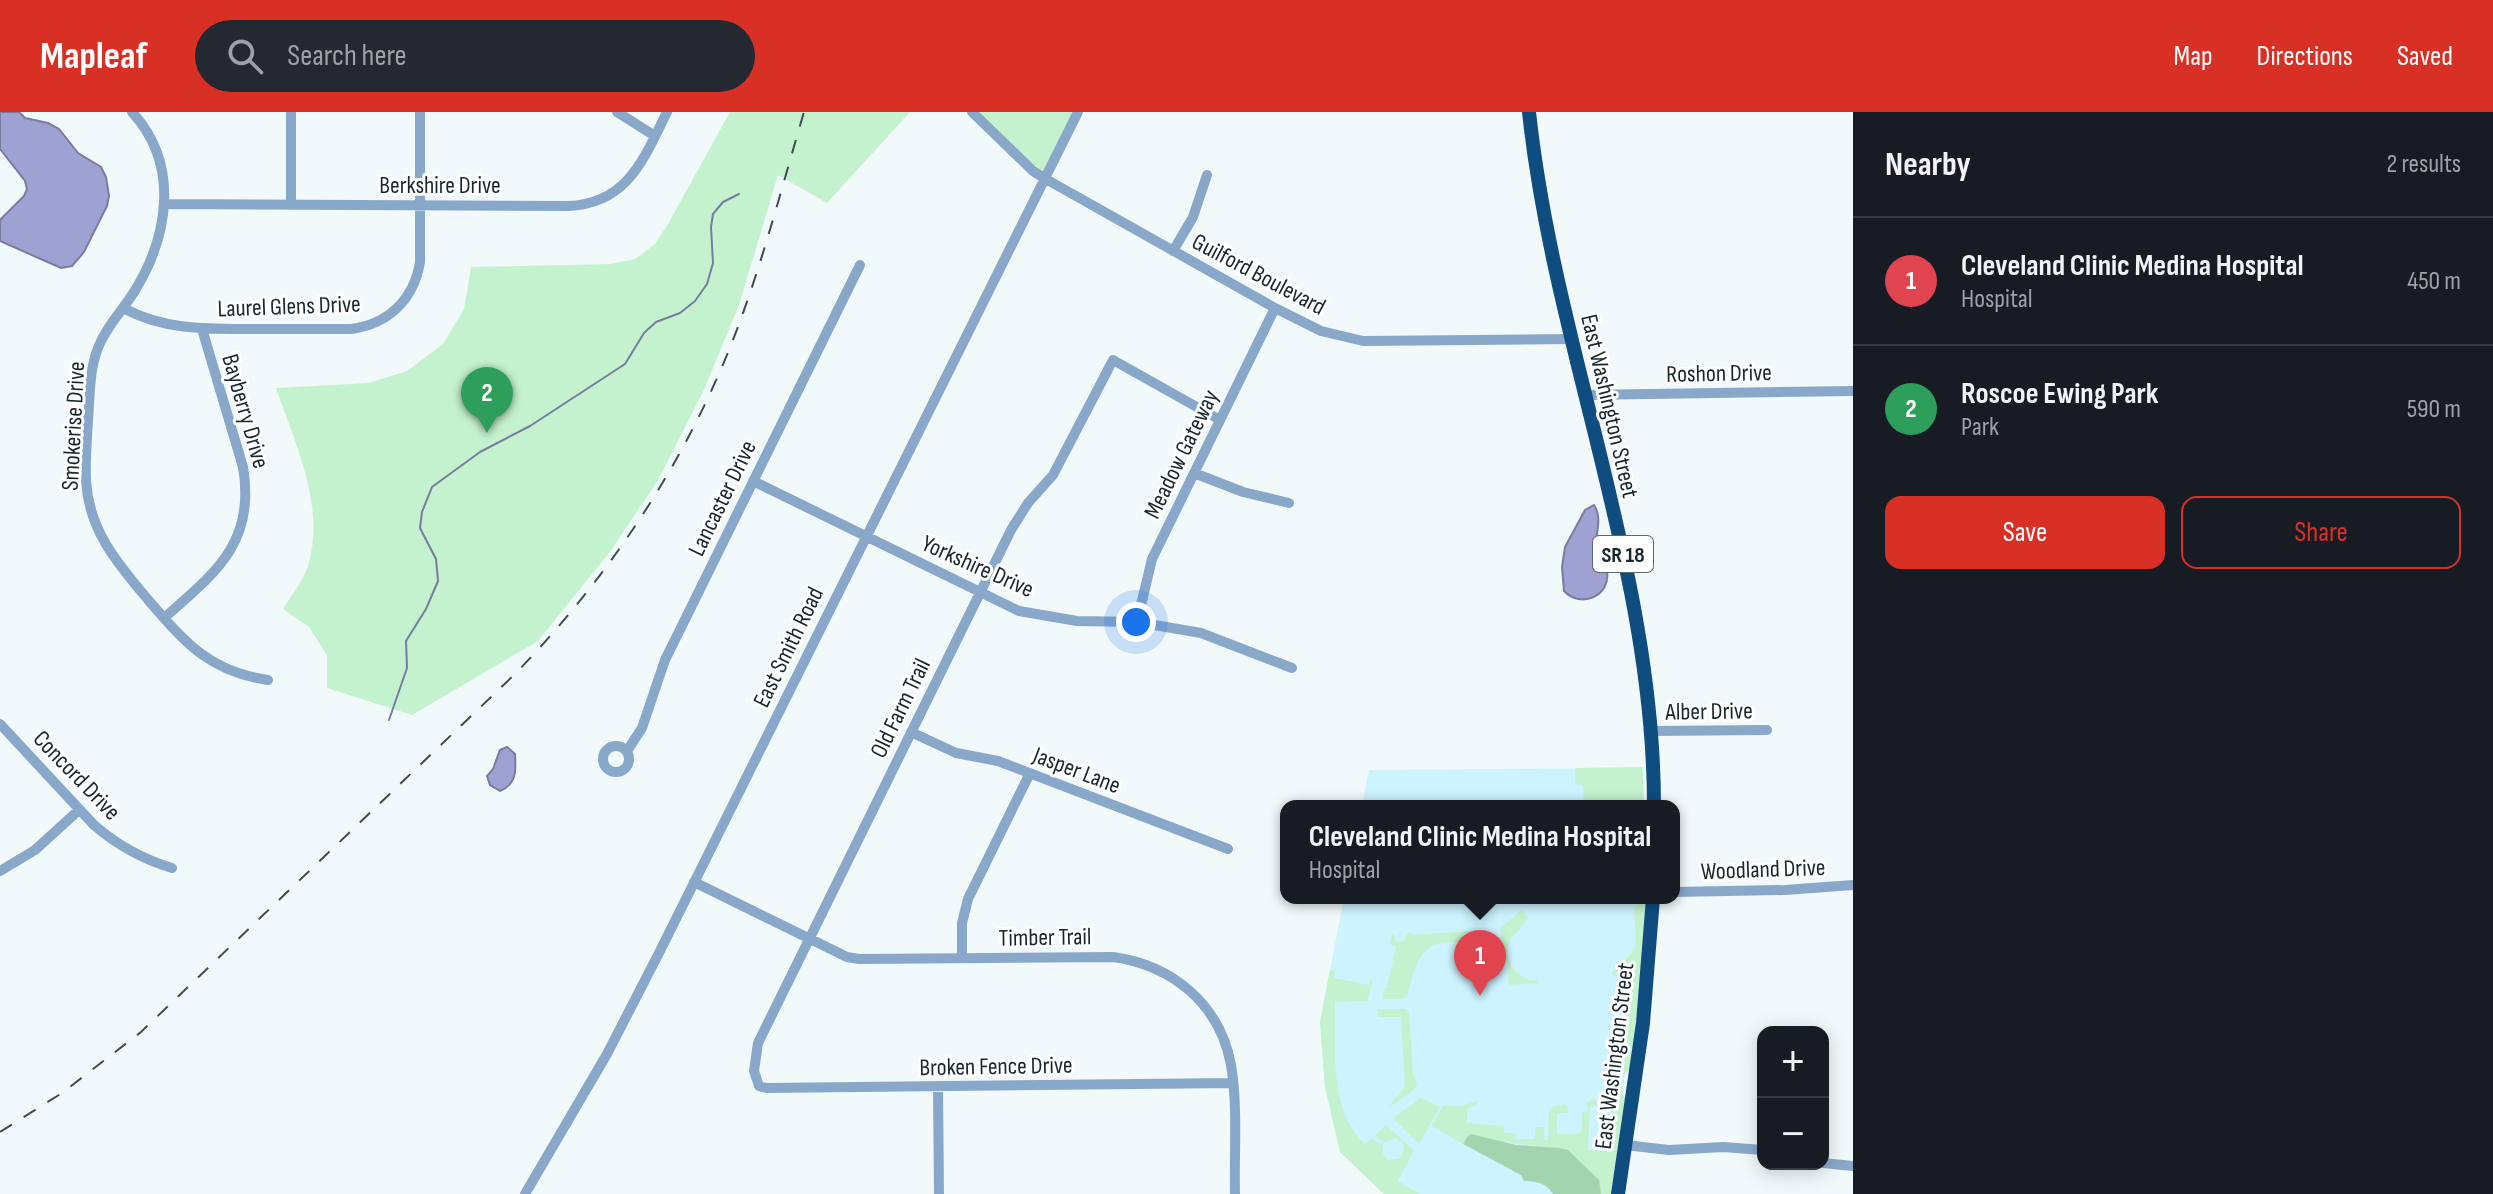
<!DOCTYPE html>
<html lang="en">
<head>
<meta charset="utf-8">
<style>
  body { margin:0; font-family:"Sofia Sans Condensed",sans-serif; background:#242831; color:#f1f3f6 }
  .controls { position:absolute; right:24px; bottom:24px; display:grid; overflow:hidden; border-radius:16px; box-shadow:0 4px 20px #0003 }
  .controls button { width:72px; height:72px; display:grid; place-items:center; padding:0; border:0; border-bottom:2px solid #363941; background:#171b24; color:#f1f3f6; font:40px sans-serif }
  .you { position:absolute; left:1136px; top:510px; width:28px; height:28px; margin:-20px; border:6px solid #fff; border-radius:50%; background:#1a73e8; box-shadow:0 0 0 12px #1a73e833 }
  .badge { display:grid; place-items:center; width:52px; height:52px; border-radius:50%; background:#d93025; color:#fff; font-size:26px; font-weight:700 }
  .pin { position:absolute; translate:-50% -66px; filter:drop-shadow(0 2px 4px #0008) }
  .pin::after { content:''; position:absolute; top:42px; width:28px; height:24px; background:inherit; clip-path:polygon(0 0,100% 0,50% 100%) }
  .popup { position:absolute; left:1280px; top:688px; width:400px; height:104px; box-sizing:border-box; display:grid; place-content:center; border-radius:16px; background:#171b24; filter:drop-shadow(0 2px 6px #0005); font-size:26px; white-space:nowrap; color:#9ea1a6 }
  .popup b { font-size:30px; color:#f1f3f6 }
  .popup::after { content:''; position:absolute; left:50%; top:100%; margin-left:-16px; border:16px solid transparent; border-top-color:#171b24 }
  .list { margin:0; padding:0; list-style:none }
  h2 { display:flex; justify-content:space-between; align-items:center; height:104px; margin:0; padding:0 32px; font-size:34px }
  h2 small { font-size:26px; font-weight:400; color:#9ea1a6 }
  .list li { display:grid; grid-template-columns:52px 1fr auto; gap:24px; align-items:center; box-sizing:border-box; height:128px; padding:0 32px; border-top:2px solid #363941 }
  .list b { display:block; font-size:30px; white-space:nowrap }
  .list p { margin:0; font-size:26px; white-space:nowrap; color:#9ea1a6 }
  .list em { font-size:26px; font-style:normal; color:#9ea1a6 }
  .actions { display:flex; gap:16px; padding:24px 32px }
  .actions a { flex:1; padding:18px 0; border:2px solid #d93025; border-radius:16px; text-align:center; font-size:28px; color:#d93025 }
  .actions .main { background:#d93025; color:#fff }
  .icon { flex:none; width:44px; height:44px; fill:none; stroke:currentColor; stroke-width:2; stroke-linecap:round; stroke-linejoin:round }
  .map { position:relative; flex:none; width:1853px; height:1082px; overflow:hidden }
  header { display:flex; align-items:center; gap:48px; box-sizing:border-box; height:112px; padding:0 40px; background:#d93025; color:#fff }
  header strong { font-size:38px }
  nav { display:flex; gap:44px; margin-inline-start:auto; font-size:28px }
  .search { width:560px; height:72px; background:#242831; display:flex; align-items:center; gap:20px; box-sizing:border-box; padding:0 28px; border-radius:44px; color:#9ea1a6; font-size:30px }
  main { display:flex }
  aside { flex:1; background:#171b24 }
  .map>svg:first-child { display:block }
  .built { fill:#cdf3fe }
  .green { fill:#c4f2ce }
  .forest { fill:#a4d4af }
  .water { fill:#a0a1d3; stroke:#777ca1; stroke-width:2 }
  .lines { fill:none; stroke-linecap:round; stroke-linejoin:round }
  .stream { stroke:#777ca1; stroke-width:2 }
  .minor { stroke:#89a8c9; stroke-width:10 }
  .highway { stroke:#0f4c80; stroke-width:14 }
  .rail { stroke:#3e4c50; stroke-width:2; stroke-dasharray:14 14; stroke-linecap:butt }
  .labels { text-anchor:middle; stroke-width:6; stroke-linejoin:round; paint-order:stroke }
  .shield { fill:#fff; stroke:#5d686b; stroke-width:2 }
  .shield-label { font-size:22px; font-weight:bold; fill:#18272b }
  .street-label { font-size:24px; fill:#18272b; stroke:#fff }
</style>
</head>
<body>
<header>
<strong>Mapleaf</strong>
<div class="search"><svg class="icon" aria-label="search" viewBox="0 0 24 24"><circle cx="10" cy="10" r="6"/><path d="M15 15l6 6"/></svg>Search here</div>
<nav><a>Map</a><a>Directions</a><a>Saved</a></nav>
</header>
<main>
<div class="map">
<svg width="1853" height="1082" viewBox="0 0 1853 1082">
  <rect width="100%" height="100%" fill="#f2f9fb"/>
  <!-- built -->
  <path class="built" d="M1641,656l2,38h-281l7,-36z
    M1344,786h299v31l-16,131 -20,134h-223l-44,-42 -15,-65 -5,-65z"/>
  <!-- green -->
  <path class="green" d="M730,0h180l-83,91 -49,-28 -39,130 -36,87 -46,90 -48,71 -71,88 -126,74 -85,-27v-33l-18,-28 -26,-18c8,-13 20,-28 25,-43 18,-59 -13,-123 -32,-178l93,-5 38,-12 36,-27 21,-35 7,-42 140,-3 24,-5 20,-15 13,-20z
    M975,0h100l-32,64z
    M1643,655l1,39h-60l-1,-20 -8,-2v-16z
    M1638,789h8l2,4 -4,62 -14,102 -5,5 -11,-2 -2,-5 7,-32v-32l6,-1 -5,-27 -7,1 -1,-3c6,-9 18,-14 22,-25 6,-15 -5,-36 4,-47z
    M1522,798l6,8c-5,8 -12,14 -17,21 -11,21 7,43 28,42v4l-2,-2 -28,2 -2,-23 -7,-34z
    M1472,819l1,4 12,1v2l-9,1v6c-51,-9 -57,4 -69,52l-7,2h-17l1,-11h3l9,-42 -6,-2 2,-10h2l2,8 8,-1 3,-8 4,-1 1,3z
    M1330,858l5,1 -1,7 35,7 2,-7 2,3 -6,20 -32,1c1,47 -7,108 30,142l6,-5 12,6v9l5,6 11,-1 5,-10 -2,-6 -6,-5 -11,4 -10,-6 11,-11 28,25 -16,31 22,13h-36l-44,-42 -15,-65 -5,-65z
    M1378,897h27l4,3 4,62 4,10 -2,5 -27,19 17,-22 -4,-69h-23z
    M1611,972l9,2 5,13 -14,95h-10l-3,-14 -30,-30 -101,-13 -4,7 -31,-18 11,-21 17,1 18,-5v2l-11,6v14l37,3v7h11l1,6h19v-12h9v13h4l1,-27 3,-6 14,-3 2,3v6h-11v21h23l2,-5v-16l6,-2 -2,-8 9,-5 2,7 -7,1 -2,44 21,1 2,-40 -6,-1c-1,-10 -3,-20 6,-26z
    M1421,986l19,9 -21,37 -26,-26z"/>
  <!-- forest -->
  <path class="forest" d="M1471,1022l45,11 43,3 9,2 31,30 2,14h-48c-7,-11 -16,-13 -29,-13l-3,-6 -58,-31 4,-7z"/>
  <!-- water -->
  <path class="water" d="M0,0h19l6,6 23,5 11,6 19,24 23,14 5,10 3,19 -2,10 -23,46 -12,14 -11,2 -61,-27v-21l24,-24 3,-7 -2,-8 -25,-32z
    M1594,393c9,13 1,29 2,43 1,9 9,15 11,23 4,25 -26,38 -43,20l-2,-24 3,-20 20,-37z
    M507,635l8,7c1,16 2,30 -15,37l-10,-6 -3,-9 6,-7 7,-19z"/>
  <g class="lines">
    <!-- stream -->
    <path class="stream" d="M389,608l18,-52 -1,-27 20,-32 12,-28 -2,-22 -16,-31 2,-16 10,-25 48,-35 50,-26 95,-62 19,-31 12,-11 24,-9 15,-12 12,-17 6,-21 -2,-36 2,-13 10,-12 16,-8"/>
    <!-- minor -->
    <path class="minor" d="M132,0c48,52 37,124 2,180 -12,19 -28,35 -36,56 -9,23 -8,48 -10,72 -1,20 -3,41 -2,61 3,51 33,84 64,121 36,42 61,70 118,78
      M617,0l38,24
      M972,0l61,59 11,7 231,130 46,23 42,10 209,-2
      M165,92l403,2c60,-2 76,-48 99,-94
      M291,92v-92
      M1173,139l20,-34 14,-42
      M123,196c43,23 87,21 134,21 32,0 63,0 94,0 38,-5 63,-30 69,-67v-150
      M1585,283l268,-4
      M1220,308l-107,-60 -60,115 -25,28 -17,27 -253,513 -4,28 5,15 7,2 467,-5
      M1194,361l49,19 46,11
      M753,369l266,130 58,10 60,1 64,11 91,35
      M164,506c51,-45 92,-75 79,-151l-41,-138
      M1137,510l15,-63 123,-251
      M0,612l94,101c23,20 48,34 78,43
      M1652,619l115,-1
      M911,620l45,21 42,8 230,88
      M603 647a13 13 0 1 1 26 0a13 13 0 1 1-26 0Z
      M627,639l15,-23 23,-68 195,-395
      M0,759l35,-21 44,-40
      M694,770l153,75 12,2 254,-2c59,8 107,47 118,108 7,40 3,88 4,129
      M1674,780l111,-2 68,-5
      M962,846v-35l6,-24 62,-126
      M938,974l1,108
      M1625,1033l44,5 54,-3 40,3
      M1823,1051l30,3
      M525,1082l82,-140 53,-103 418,-839"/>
    <!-- highway -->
    <path class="highway" d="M1529,0c25,234 125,457 125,694
      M1618,1082l25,-171 10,-125"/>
    <!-- rail -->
    <path class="rail" d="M0,1020l62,-39 79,-61 374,-358c92,-95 167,-206 216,-329 30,-76 50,-155 73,-233"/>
  </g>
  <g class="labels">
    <!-- shield labels -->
    <rect class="shield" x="1593" y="424" width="60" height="36" rx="6"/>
    <g class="shield-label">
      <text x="1623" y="450">SR 18</text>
    </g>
    <!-- street labels -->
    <g class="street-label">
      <text x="440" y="81">Berkshire Drive</text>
      <text transform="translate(1259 162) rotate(28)" y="8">Guilford Boulevard</text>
      <text transform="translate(289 194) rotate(-2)" y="8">Laurel Glens Drive</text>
      <text transform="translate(1719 261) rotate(-1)" y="8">Roshon Drive</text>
      <text transform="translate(1610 294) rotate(77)" y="8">East Washington Street</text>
      <text transform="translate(246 299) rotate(74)" y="8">Bayberry Drive</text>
      <text transform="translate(73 314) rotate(-87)" y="8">Smokerise Drive</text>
      <text transform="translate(1181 342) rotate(-64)" y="8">Meadow Gateway</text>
      <text transform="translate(722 386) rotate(-64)" y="8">Lancaster Drive</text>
      <text transform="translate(978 454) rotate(24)" y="8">Yorkshire Drive</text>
      <text transform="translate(788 535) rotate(-64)" y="8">East Smith Road</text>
      <text transform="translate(900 596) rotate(-64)" y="8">Old Farm Trail</text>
      <text transform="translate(1709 599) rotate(-1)" y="8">Alber Drive</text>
      <text transform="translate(1077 658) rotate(21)" y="8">Jasper Lane</text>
      <text transform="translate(77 663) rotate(46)" y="8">Concord Drive</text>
      <text transform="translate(1763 757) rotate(-2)" y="8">Woodland Drive</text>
      <text transform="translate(1045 825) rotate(-1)" y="8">Timber Trail</text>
      <text transform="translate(1614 944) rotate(-83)" y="8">East Washington Street</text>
      <text transform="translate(996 954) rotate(-1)" y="8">Broken Fence Drive</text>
    </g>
  </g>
</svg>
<div class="controls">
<button>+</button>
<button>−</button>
</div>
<div class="you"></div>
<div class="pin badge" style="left:1480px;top:884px;background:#e0444e">1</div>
<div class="popup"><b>Cleveland Clinic Medina Hospital</b>Hospital</div>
<div class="pin badge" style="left:487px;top:321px;background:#2e9e5b">2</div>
</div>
<aside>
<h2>Nearby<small>2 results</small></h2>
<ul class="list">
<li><span class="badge" style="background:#e0444e">1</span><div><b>Cleveland Clinic Medina Hospital</b><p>Hospital</p></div><em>450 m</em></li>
<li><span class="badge" style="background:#2e9e5b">2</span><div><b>Roscoe Ewing Park</b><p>Park</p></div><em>590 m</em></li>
</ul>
<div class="actions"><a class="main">Save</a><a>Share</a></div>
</aside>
</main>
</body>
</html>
